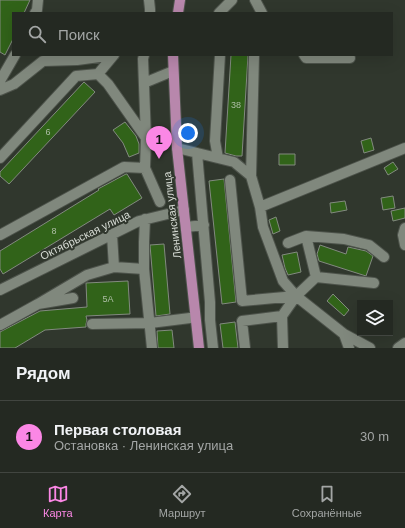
<!DOCTYPE html>
<html lang="ru">
<head>
<meta charset="utf-8">
<style>
  body { margin:0; font-family:Arial,sans-serif; background:#2c312a; color:#f1f3f6 }
  .controls { position:absolute; right:12px; bottom:12px; display:grid; overflow:hidden; border-radius:0px; box-shadow:0 4px 16px #0002 }
  .controls button { width:36px; height:36px; display:grid; place-items:center; padding:0; border:0; border-bottom:1px solid #414540; background:#242922; color:#f1f3f6; font:20px sans-serif }
  .you { position:absolute; left:188px; top:133px; width:14px; height:14px; margin:-10px; border:3px solid #fff; border-radius:50%; background:#1a73e8; box-shadow:0 0 0 6px #1a73e833 }
  .badge { display:grid; place-items:center; width:26px; height:26px; border-radius:50%; background:#fb87e5; color:#111; font-size:13px; font-weight:700 }
  .pin { position:absolute; translate:-50% -33px; filter:drop-shadow(0 1px 2px #0008) }
  .pin::after { content:''; position:absolute; top:21px; width:14px; height:12px; background:inherit; clip-path:polygon(0 0,100% 0,50% 100%) }
  .list { margin:0; padding:0; list-style:none }
  h2 { display:flex; justify-content:space-between; align-items:center; height:52px; margin:0; padding:0 16px; font-size:17px }
  h2 small { font-size:13px; font-weight:400; color:#a3a6a5 }
  .list li { display:grid; grid-template-columns:26px 1fr auto; gap:12px; align-items:center; box-sizing:border-box; height:72px; padding:0 16px; border-top:1px solid #414540 }
  .list b { display:block; font-size:15px; white-space:nowrap }
  .list p { margin:0; font-size:13px; white-space:nowrap; color:#a3a6a5 }
  .list em { font-size:13px; font-style:normal; color:#a3a6a5 }
  .icon { flex:none; width:22px; height:22px; fill:none; stroke:currentColor; stroke-width:2; stroke-linecap:round; stroke-linejoin:round }
  .map { position:relative; flex:none; width:405px; height:348px; overflow:hidden }
  .search { position:absolute; background:#242922; box-shadow:0 4px 16px #0002; left:12px; right:12px; top:12px; height:44px; display:flex; align-items:center; gap:10px; box-sizing:border-box; padding:0 14px; border-radius:0px; color:#a3a6a5; font-size:15px }
  .sheet { height:124px; background:#242922 }
  nav { display:flex; justify-content:space-around; align-items:center; box-sizing:border-box; height:56px; border-top:1px solid #414540; background:#242922; font-size:11px; color:#a3a6a5 }
  nav a { display:grid; justify-items:center; gap:2px }
  nav .on { color:#fb87e5 }
  .map>svg:first-child { display:block }
  .building { fill:#316319; stroke:#828a7f }
  .lines { fill:none; stroke-linecap:round; stroke-linejoin:round }
  .minor-casing { stroke:#4d534b; stroke-width:12 }
  .major-casing { stroke:#4d534b; stroke-width:12 }
  .minor { stroke:#80887d; stroke-width:10 }
  .major { stroke:#b887ac; stroke-width:10 }
  .labels { text-anchor:middle; stroke-width:4; stroke-linejoin:round; paint-order:stroke }
  .number-label { font-size:9px; fill:#aebea6 }
  .street-label { font-size:11px; fill:#d7dcd5; stroke:#30372d }
</style>
</head>
<body>
<div class="map">
<svg width="405" height="348" viewBox="0 0 405 348">
  <rect width="100%" height="100%" fill="#30372d"/>
  <!-- building -->
  <path class="building" d="M0,0h30l-6,13h-11v26l-8,16 -5,-3z
    M231,55h17l-6,101h-6l-11,-3z
    M84,82l11,10 -86,92 -9,-8v-4z
    M125,122l11,14 3,8v9l-10,4 -6,-14 -10,-13z
    M371,138l3,12 -10,3 -3,-12z
    M279,154h16v11h-16z
    M393,162l5,7 -10,6 -4,-7z
    M126,174h1l15,24 -28,17 -4,-6 -107,65 -3,-5v-18l99,-61 -1,-1z
    M224,179l12,123 -14,2 -13,-123z
    M393,196l2,12 -12,2 -2,-12z
    M345,201l2,9 -16,3 -1,-10z
    M405,208v10l-12,3 -2,-10z
    M276,217l4,14 -7,3 -4,-14z
    M164,244l6,70 -14,2 -6,-71z
    M320,245l26,9 2,-7 18,4 7,5 -7,20 -47,-15 -2,-7z
    M297,252l4,20 -13,3 -3,-7 -3,-13z
    M128,281l2,33 -44,2 1,4 -1,4v3l-41,3 -30,18h-15v-16l40,-21 47,-4 -1,-24z
    M333,294l16,16 -5,6 -17,-15z
    M235,322l3,26h-15l-3,-24z
    M172,330l2,18h-16l-1,-17z"/>
  <g class="lines">
    <defs>
      <path id="minor" d="M149,0l1,9v4
        M255,0l7,13
        M35,13l2,-3 1,-10
        M219,13l13,-13
        M144,55l-1,4 3,79 -1,30
        M304,55l2,3h44
        M98,74l10,10 38,54
        M0,81l15,-26
        M144,83l29,-12
        M0,90l14,-6 29,-23 34,-1 37,-5
        M177,148l57,14 17,14 9,31 3,20 20,54 13,15 48,38 5,14
        M197,153l13,149v18l3,28
        M0,158l76,-82 22,-2 15,-18
        M218,158l-3,-17 5,-86
        M251,176l3,-121
        M230,180l12,121 54,-5
        M260,207l145,-59
        M145,219l-1,23v27l8,79
        M186,227l18,-2
        M405,228l-2,7 2,10
        M0,235l124,-68 21,1 15,34
        M306,236l10,41
        M288,243l18,-7 38,3 25,6 15,12
        M114,267l30,2
        M0,290l139,-69 45,-11
        M38,304l49,-29 27,-8 -2,-32
        M92,324l58,-1 40,-5
        M0,325l38,-21 35,-6
        M344,334l26,14
        M245,348l-3,-27 40,-5
        M283,348l-1,-32 14,-20 20,-19 58,6
        M398,348l7,-5"/>
      <path id="major" d="M178,13l2,-13
        M173,55l4,93 22,200"/>
    </defs>
    <!-- minor casing -->
    <use href="#minor" class="minor-casing"/>
    <!-- major casing -->
    <use href="#major" class="major-casing"/>
    <!-- minor -->
    <use href="#minor" class="minor"/>
    <!-- major -->
    <use href="#major" class="major"/>
  </g>
  <g class="labels">
    <!-- number labels -->
    <g class="number-label">
      <text x="236" y="108">38</text>
      <text x="48" y="135">6</text>
      <text x="54" y="234">8</text>
      <text x="108" y="302">5А</text>
    </g>
    <!-- street labels -->
    <g class="street-label">
      <text transform="translate(172 215) rotate(-97)" y="4">Ленинская улица</text>
      <text transform="translate(85 235) rotate(-26)" y="4">Октябрьская улица</text>
    </g>
  </g>
</svg>
<div class="controls">
<button><svg class="icon" aria-label="layers" viewBox="0 0 24 24"><path d="M12 4l9 5-9 5-9-5zM3 14l9 5 9-5"/></svg></button>
</div>
<div class="you"></div>
<div class="pin badge" style="left:159px;top:159px">1</div>
<div class="search"><svg class="icon" aria-label="search" viewBox="0 0 24 24"><circle cx="10" cy="10" r="6"/><path d="M15 15l6 6"/></svg>Поиск</div>
</div>
<section class="sheet">
<h2>Рядом<small></small></h2>
<ul class="list">
<li><span class="badge">1</span><div><b>Первая столовая</b><p>Остановка · Ленинская улица</p></div><em>30 m</em></li>
</ul>
</section>
<nav>
<a class="on"><svg class="icon" aria-label="map" viewBox="0 0 24 24"><path d="M3 6l6-2 6 2 6-2v14l-6 2-6-2-6 2zM9 4v14M15 6v14"/></svg>Карта</a>
<a><svg class="icon" aria-label="directions" viewBox="0 0 24 24"><path d="M12 3l9 9-9 9-9-9zM9 14v-3h6M13 9l2 2-2 2"/></svg>Маршрут</a>
<a><svg class="icon" aria-label="saved" viewBox="0 0 24 24"><path d="M7 4h10v16l-5-4-5 4z"/></svg>Сохранённые</a>
</nav>
</body>
</html>
